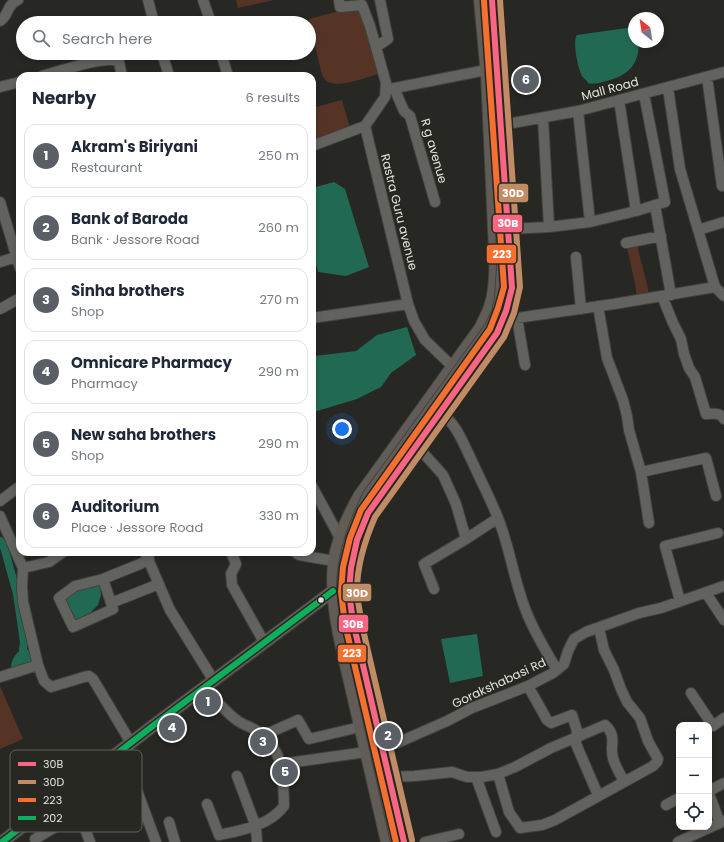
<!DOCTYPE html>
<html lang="en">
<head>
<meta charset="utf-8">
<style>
  body { margin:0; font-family:Poppins,sans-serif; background:#f6f6f7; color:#1f2937 }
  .controls { position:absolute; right:12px; bottom:12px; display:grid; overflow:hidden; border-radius:8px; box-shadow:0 2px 6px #0003 }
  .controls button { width:36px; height:36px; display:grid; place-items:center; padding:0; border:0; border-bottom:1px solid #e0e1e3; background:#fff; color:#1f2937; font:20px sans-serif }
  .compass { position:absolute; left:628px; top:12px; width:36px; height:36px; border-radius:50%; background:#fff; box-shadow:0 2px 6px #0003; rotate:330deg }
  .you { position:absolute; left:342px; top:429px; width:14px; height:14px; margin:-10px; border:3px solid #fff; border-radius:50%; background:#1a73e8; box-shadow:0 0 0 6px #1a73e833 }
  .badge { display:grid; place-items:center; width:26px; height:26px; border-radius:50%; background:#595f64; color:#fff; font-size:13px; font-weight:700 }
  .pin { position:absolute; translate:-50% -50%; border:2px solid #fff; box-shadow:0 1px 4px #0006 }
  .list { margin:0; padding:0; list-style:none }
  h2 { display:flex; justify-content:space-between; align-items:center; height:52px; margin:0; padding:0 16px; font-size:17px }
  h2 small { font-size:13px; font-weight:400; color:#747a83 }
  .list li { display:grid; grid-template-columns:26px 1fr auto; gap:12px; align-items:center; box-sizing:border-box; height:64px; margin:0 8px 8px; padding:0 8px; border:1px solid #e0e1e3; border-radius:12px }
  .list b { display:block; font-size:15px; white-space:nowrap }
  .list p { margin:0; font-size:13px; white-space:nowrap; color:#747a83 }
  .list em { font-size:13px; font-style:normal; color:#747a83 }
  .icon { flex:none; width:22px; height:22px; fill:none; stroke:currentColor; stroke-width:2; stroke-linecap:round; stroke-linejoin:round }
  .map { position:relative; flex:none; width:724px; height:842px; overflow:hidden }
  .search { position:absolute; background:#fff; box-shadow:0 2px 6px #0003; left:16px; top:16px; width:300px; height:44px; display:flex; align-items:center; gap:10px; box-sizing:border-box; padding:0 14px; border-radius:22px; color:#747a83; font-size:15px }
  .panel { position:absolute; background:#fff; box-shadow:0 2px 6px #0003; left:16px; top:72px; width:300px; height:484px; border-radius:12px }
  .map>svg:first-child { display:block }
  .green { fill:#553426 }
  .water { fill:#226954 }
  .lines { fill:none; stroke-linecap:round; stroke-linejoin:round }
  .canal { stroke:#226954; stroke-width:8 }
  .minor-casing { stroke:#42423f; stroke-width:12 }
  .major-casing { stroke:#42423f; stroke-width:14 }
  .minor { stroke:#62625e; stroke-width:10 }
  .major { stroke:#615d56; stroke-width:12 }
  .major-bridge-casing { stroke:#42423f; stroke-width:14; stroke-linecap:butt }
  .major-bridge { stroke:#615d56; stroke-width:12 }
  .bus-1-casing { stroke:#282822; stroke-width:9 }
  .bus-2-casing { stroke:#282822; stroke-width:9 }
  .bus-3-casing { stroke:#282822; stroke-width:9 }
  .bus-4-casing { stroke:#282822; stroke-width:9 }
  .bus-1 { stroke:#fa6682; stroke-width:6 }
  .bus-2 { stroke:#c18c65; stroke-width:6 }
  .bus-3 { stroke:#f46f30; stroke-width:6 }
  .bus-4 { stroke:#0daf5c; stroke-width:6 }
  .bus-dot { fill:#e1e1dd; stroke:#282822; stroke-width:1.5 }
  .labels { text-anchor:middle; stroke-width:3; stroke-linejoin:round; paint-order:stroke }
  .street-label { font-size:12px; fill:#e1e1dd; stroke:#282822 }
  .key { fill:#282822; stroke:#60605a; stroke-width:1 }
  .key-label { font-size:11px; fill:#e1e1dd }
  .line-badge { stroke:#282822; stroke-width:1.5 }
  .badge-label { font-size:11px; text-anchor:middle; font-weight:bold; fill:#fff }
</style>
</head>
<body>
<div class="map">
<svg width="724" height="842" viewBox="0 0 724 842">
  <rect width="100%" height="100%" fill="#272723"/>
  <!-- green -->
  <path class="green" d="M236,0h38l-36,8z
    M358,6l24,67c-13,3 -38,14 -51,10 -5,-1 -7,-4 -9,-8l-13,-56z
    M342,100l9,31 -39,15v-38z
    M636,241l12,47v6l-11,3 -2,-13 -9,-41z
    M0,686l23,53 -23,10z"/>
  <!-- water -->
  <path class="water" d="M634,27v15h5c0,23 -11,34 -33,39 -6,2 -13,4 -18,2 -2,-4 -4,-4 -6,-7 -4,-7 -10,-35 -5,-41z
    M334,182l11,7 24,78 -23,9 -28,-4 -6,-24v-60z
    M407,327l9,28 -25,18 -10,14 -24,12 -40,12 -5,-3v-50l3,-2 41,-5 21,-16z
    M100,585l1,10 -3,10 -20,20 -17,-27 6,-5z
    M477,634l6,42 -33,7 -9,-44z
    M26,648l5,5 2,6 -3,4 -19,5c0,-9 6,-18 15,-20z"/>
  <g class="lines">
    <!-- canal -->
    <path class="canal" d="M0,541l4,6 13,47 7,48 -1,7"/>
    <defs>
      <path id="minor" d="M148,0l6,23
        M203,0l8,23
        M0,21c9,-5 6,-16 18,-21
        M376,47l12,-8 -8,-39
        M162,53l7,23
        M221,53l7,23
        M62,70c13,-3 46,-15 57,-8l3,14
        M42,76l20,-6 2,6
        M707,77l15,109
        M0,87l20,-5
        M394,88l10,23 6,5 25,86
        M668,88l12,81 35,118
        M390,89l96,-19
        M578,111l12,111
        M543,118l6,109
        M502,125l76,-14 146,-39
        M365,126l43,178 6,17 11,19 27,26
        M312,146l53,-20 20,-29 1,-14 -16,-57 -8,-21 -22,2 -1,-7
        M0,202l20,66
        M655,205l16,90
        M636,211l29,-9 -21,-108
        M508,229l41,-2 41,-5 46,-11 -17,-111
        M698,230l26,-8
        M626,243l35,-7
        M576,257l5,52
        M0,262l16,-5
        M662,296l11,27 8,16 3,15 5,14 6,9 11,37c8,0 14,-2 18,5
        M598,306l9,52 16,42 4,16 2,14 12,42 65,-14 10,38
        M0,309l20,-11
        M312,318l96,-14
        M517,318l8,47
        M498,319l5,1 111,-16 101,-17 9,9
        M439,412c17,10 24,31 32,47 9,20 19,39 27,59 12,30 16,63 28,93 8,21 20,40 31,59
        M416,445l27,30 13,29 10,35 -42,25 10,25
        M641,472l8,51
        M312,486l28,52 4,2
        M0,501l20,-15
        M0,516l23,52 -1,19 1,15 15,63 -38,12
        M466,539l32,-21
        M145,552l25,58 44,71
        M231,552l5,12 -5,10 1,11 32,57
        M295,552l4,3 35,6
        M149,559l-9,5 -37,15 -28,7 -16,12 14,29 40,-18 -2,-6 48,-19
        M23,568l26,-6 14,-10
        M103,579l8,24
        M706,593l18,27
        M680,601l-15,-55 53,-13
        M38,665l6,16 7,6 33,-10 5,-1 4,3 38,64
        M528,686l19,34 4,3 21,-8 5,16 -1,13 22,51
        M205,688c10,11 20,24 33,33 6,4 13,6 19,10 28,20 26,44 27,75 -15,20 -42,24 -65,29l-12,-31
        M691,693l22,33 11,-8
        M262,736l36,-16 11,19 51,-12
        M122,750l34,92
        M281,764l85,-12 31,-9 50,-22 25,-13 56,-22 25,-13 11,-9 4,-13 6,-12 12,-7 53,-19 22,-5 63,-22
        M498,774l11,38 11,16 22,-3 13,-5 98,-54 4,-4 1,-3 -10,-18 -8,-23 -13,-16 -6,-13 -7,-19 -10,-20 -5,-22
        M237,776l19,51 1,15
        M389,777l26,-1 37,-4 15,5h15l16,-3 17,-7 36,-19 54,-23c13,12 4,20 8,33 2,8 7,16 11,23
        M476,777l20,55
        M69,790l10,23
        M709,791l15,-8
        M709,794l11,29
        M666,805l13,-7
        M169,822l6,20
        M35,839l44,-26 11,29
        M425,842l34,-8
        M678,842l46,-21"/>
      <path id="major" d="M356,636c-12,-54 -7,-92 23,-140l118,-163c5,-10 10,-21 13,-32 4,-21 -1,-52 -2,-74
        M380,740l24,102
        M2,842l152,-117 179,-134 6,-1
        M387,842c-12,-53 -25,-106 -37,-160 -9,-38 -20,-79 -16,-119 3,-24 14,-47 26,-68l121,-168c3,-7 7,-14 9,-20 6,-18 6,-38 5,-57l-8,-176 -7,-74"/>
    </defs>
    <!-- minor casing -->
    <use href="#minor" class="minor-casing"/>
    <!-- major casing -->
    <use href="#major" class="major-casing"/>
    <!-- minor -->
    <use href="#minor" class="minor"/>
    <!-- major -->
    <use href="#major" class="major"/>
    <defs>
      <path id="major-bridge" d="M397,842l-52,-229c0,-9 -2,-19 -2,-28 1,-33 12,-61 26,-90l122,-168 7,-15 3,-14 2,-31 -1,-43 -10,-166 -5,-58"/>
    </defs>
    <!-- major-bridge casing -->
    <use href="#major-bridge" class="major-bridge-casing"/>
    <!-- major-bridge -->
    <use href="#major-bridge" class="major-bridge"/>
    <defs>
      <path id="bus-1" d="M404,842l-51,-220 -4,-30 2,-24 6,-28 11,-27 129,-180 9,-22 6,-23 -20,-288"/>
      <path id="bus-2" d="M412,840l-51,-219c-1,-11 -4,-21 -4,-31 0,-26 8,-50 18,-73l129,-180 10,-24 6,-26 -20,-287"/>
      <path id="bus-3" d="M396,842l-51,-218 -4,-32 2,-25 7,-29 11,-28 129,-181 8,-21 6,-21 -20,-286"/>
      <path id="bus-4" d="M2,842l152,-117 179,-134"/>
    </defs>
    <!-- bus-1 casing -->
    <use href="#bus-1" class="bus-1-casing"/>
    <!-- bus-2 casing -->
    <use href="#bus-2" class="bus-2-casing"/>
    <!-- bus-3 casing -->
    <use href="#bus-3" class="bus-3-casing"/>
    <!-- bus-4 casing -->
    <use href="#bus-4" class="bus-4-casing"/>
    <!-- bus-1 -->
    <use href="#bus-1" class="bus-1"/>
    <!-- bus-2 -->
    <use href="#bus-2" class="bus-2"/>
    <!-- bus-3 -->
    <use href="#bus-3" class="bus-3"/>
    <!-- bus-4 -->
    <use href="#bus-4" class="bus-4"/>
  </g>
  <!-- markers -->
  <circle class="bus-dot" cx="321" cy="600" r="3.5"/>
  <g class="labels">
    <!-- street labels -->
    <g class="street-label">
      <text transform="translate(610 89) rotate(-15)" y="4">Mall Road</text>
      <text transform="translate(434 151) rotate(74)" y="4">R g avenue</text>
      <text transform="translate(399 212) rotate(76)" y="4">Rastra Guru avenue</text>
      <text transform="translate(499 683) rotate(-25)" y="4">Gorakshabasi Rd</text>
    </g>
  </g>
  <!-- legend -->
  <rect x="10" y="750" width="132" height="82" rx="6" class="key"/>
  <rect x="18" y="762" width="18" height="4" fill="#fa6682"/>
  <rect x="18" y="780" width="18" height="4" fill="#c18c65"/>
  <rect x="18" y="798" width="18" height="4" fill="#f46f30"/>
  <rect x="18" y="816" width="18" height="4" fill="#0daf5c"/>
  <g class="key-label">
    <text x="43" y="768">30B</text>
    <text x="43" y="786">30D</text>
    <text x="43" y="804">223</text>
    <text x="43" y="822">202</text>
  </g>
  <g class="line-badge">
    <rect x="498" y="183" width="31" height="20" rx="4" fill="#c18c65"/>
    <rect x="492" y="214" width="31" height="19" rx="4" fill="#fa6682"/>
    <rect x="486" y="244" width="31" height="20" rx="4" fill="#f46f30"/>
    <rect x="342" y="583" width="30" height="19" rx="4" fill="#c18c65"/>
    <rect x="338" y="614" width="31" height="19" rx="4" fill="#fa6682"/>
    <rect x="337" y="644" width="30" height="19" rx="4" fill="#f46f30"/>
  </g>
  <g class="badge-label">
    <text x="513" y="197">30D</text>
    <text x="508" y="227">30B</text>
    <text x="502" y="258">223</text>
    <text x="357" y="597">30D</text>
    <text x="353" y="628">30B</text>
    <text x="352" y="657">223</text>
  </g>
</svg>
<div class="controls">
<button>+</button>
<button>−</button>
<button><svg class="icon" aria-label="locate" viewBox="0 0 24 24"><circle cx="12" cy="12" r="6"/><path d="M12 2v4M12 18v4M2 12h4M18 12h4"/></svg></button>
</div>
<svg class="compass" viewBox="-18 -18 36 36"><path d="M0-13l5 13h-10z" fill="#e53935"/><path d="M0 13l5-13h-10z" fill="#747a83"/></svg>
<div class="you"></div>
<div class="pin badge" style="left:208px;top:702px">1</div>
<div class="pin badge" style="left:388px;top:736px">2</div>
<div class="pin badge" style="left:263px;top:742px">3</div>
<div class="pin badge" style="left:172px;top:728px">4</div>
<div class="pin badge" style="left:285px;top:772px">5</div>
<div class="pin badge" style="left:526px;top:80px">6</div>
<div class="search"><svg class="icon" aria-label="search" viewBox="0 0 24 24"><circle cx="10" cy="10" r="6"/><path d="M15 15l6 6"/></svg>Search here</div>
<section class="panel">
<h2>Nearby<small>6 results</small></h2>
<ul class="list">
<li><span class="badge">1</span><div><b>Akram's Biriyani</b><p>Restaurant</p></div><em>250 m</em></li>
<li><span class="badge">2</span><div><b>Bank of Baroda</b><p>Bank · Jessore Road</p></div><em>260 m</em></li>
<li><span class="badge">3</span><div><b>Sinha brothers</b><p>Shop</p></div><em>270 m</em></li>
<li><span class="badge">4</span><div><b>Omnicare Pharmacy</b><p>Pharmacy</p></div><em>290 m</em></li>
<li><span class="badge">5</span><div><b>New saha brothers</b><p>Shop</p></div><em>290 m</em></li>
<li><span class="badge">6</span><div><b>Auditorium</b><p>Place · Jessore Road</p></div><em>330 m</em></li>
</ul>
</section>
</div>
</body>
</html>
